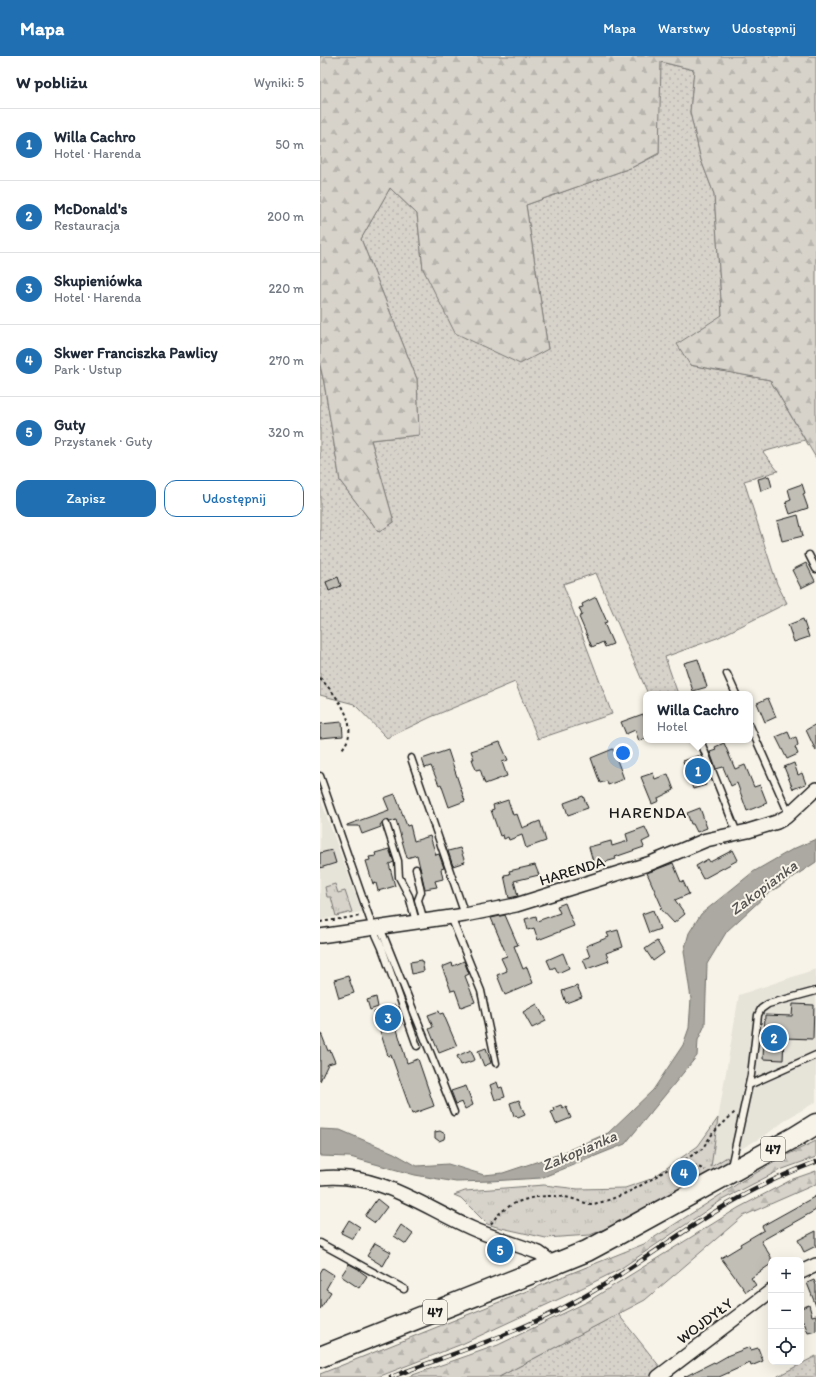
<!DOCTYPE html>
<html lang="pl">
<head>
<meta charset="utf-8">
<style>
  body { margin:0; font-family:Itim,sans-serif; background:#f6f6f7; color:#1f2937 }
  .controls { position:absolute; right:12px; bottom:12px; display:grid; overflow:hidden; border-radius:8px; box-shadow:0 4px 16px #0002 }
  .controls button { width:36px; height:36px; display:grid; place-items:center; padding:0; border:0; border-bottom:1px solid #e0e1e3; background:#fff; color:#1f2937; font:20px sans-serif }
  .you { position:absolute; left:303px; top:697px; width:14px; height:14px; margin:-10px; border:3px solid #fff; border-radius:50%; background:#1a73e8; box-shadow:0 0 0 6px #1a73e833 }
  .badge { display:grid; place-items:center; width:26px; height:26px; border-radius:50%; background:#1f6fb2; color:#fff; font-size:13px; font-weight:700 }
  .pin { position:absolute; translate:-50% -50%; border:2px solid #fff; box-shadow:0 1px 4px #0006 }
  .popup { position:absolute; left:323px; top:635px; width:110px; height:52px; box-sizing:border-box; display:grid; place-content:center; border-radius:8px; background:#fff; filter:drop-shadow(0 1px 3px #0005); font-size:13px; white-space:nowrap; color:#747a83 }
  .popup b { font-size:15px; color:#1f2937 }
  .popup::after { content:''; position:absolute; left:50%; top:100%; margin-left:-8px; border:8px solid transparent; border-top-color:#fff }
  .list { margin:0; padding:0; list-style:none }
  h2 { display:flex; justify-content:space-between; align-items:center; height:52px; margin:0; padding:0 16px; font-size:17px }
  h2 small { font-size:13px; font-weight:400; color:#747a83 }
  .list li { display:grid; grid-template-columns:26px 1fr auto; gap:12px; align-items:center; box-sizing:border-box; height:72px; padding:0 16px; border-top:1px solid #e0e1e3 }
  .list b { display:block; font-size:15px; white-space:nowrap }
  .list p { margin:0; font-size:13px; white-space:nowrap; color:#747a83 }
  .list em { font-size:13px; font-style:normal; color:#747a83 }
  .actions { display:flex; gap:8px; padding:12px 16px }
  .actions a { flex:1; padding:9px 0; border:1px solid #1f6fb2; border-radius:12px; text-align:center; font-size:14px; color:#1f6fb2 }
  .actions .main { background:#1f6fb2; color:#fff }
  .icon { flex:none; width:22px; height:22px; fill:none; stroke:currentColor; stroke-width:2; stroke-linecap:round; stroke-linejoin:round }
  .map { position:relative; flex:none; width:496px; height:1321px; overflow:hidden }
  header { display:flex; align-items:center; gap:24px; box-sizing:border-box; height:56px; padding:0 20px; background:#1f6fb2; color:#fff }
  header strong { font-size:19px }
  nav { display:flex; gap:22px; margin-inline-start:auto; font-size:14px }
  main { display:flex }
  aside { flex:1; background:#fff }
  .map>svg:first-child { display:block }
  .built { fill:#e6e3d9 }
  .grass { fill:url(#grass-dots); stroke:#7a7874 }
  .forest { fill:url(#forest-firs); stroke:#7a7874 }
  .park { fill:url(#park-tufts); stroke:#7a7874 }
  .water { fill:#aca9a2; stroke:#72716c }
  .building { fill:#c0beb5; stroke:#1c1c1c }
  .lines { fill:none; stroke-linecap:round; stroke-linejoin:round }
  .lane-casing { stroke:#1c1c1c; stroke-width:9 }
  .street-casing { stroke:#1c1c1c; stroke-width:16 }
  .primary-casing { stroke:#1c1c1c; stroke-width:23 }
  .path { stroke:#1c1c1c; stroke-width:2; stroke-dasharray:3 3; stroke-linecap:butt }
  .lane { stroke:#f7f3e8; stroke-width:6 }
  .street { stroke:#f7f3e8; stroke-width:13 }
  .primary { stroke:#f7f3e8; stroke-width:20 }
  .rail-casing { stroke:#1c1c1c; stroke-width:4.5 }
  .rail { stroke:#f7f3e8; stroke-width:3; stroke-dasharray:9; stroke-linecap:butt }
  .labels { text-anchor:middle; stroke-width:4; stroke-linejoin:round; paint-order:stroke }
  .shield { fill:#f7f3e8; stroke:#5e5c59; stroke-width:1 }
  .shield-label { font-size:14px; font-weight:bold; fill:#1c1c1c }
  .street-label { font-size:15px; fill:#1c1c1c; stroke:#f7f3e8 }
  .neighbourhood-label { font-size:16px; letter-spacing:1px; fill:#1c1c1c; stroke:#f7f3e8 }
  .water-label { font-size:16px; font-style:italic; fill:#565452; stroke:#f7f3e8 }
</style>
</head>
<body>
<header>
<strong>Mapa</strong>
<nav><a>Mapa</a><a>Warstwy</a><a>Udostępnij</a></nav>
</header>
<main>
<aside>
<h2>W pobliżu<small>Wyniki: 5</small></h2>
<ul class="list">
<li><span class="badge">1</span><div><b>Willa Cachro</b><p>Hotel · Harenda</p></div><em>50 m</em></li>
<li><span class="badge">2</span><div><b>McDonald's</b><p>Restauracja</p></div><em>200 m</em></li>
<li><span class="badge">3</span><div><b>Skupieniówka</b><p>Hotel · Harenda</p></div><em>220 m</em></li>
<li><span class="badge">4</span><div><b>Skwer Franciszka Pawlicy</b><p>Park · Ustup</p></div><em>270 m</em></li>
<li><span class="badge">5</span><div><b>Guty</b><p>Przystanek · Guty</p></div><em>320 m</em></li>
</ul>
<div class="actions"><a class="main">Zapisz</a><a>Udostępnij</a></div>
</aside>
<div class="map">
<svg width="496" height="1321" viewBox="0 0 496 1321">
  <defs>
    <pattern id="grass-dots" width="8" height="8" patternUnits="userSpaceOnUse"><rect width="8" height="8" fill="#d7d3cb"/><path d="M2 2h.1M6 6h.1" fill="none" stroke="#b8b5ae" stroke-width="1.8" stroke-linecap="round"/></pattern>
    <pattern id="forest-firs" width="22" height="20" patternUnits="userSpaceOnUse"><rect width="22" height="20" fill="#d7d3cb"/><path d="M5 1l3.5 6h-7zM16 11l3.5 6h-7z" fill="#b8b5ae"/></pattern>
    <pattern id="park-tufts" width="24" height="20" patternUnits="userSpaceOnUse"><rect width="24" height="20" fill="#d7d3cb"/><path d="M3 7l-1-3M5 7V3M7 7l1-3M15 17l-1-3M17 17v-4M19 17l1-3" fill="none" stroke="#b8b5ae"/></pattern>
  </defs>
  <rect width="100%" height="100%" fill="#f7f3e8"/>
  <filter id="ink" filterUnits="userSpaceOnUse"><feTurbulence type="fractalNoise" baseFrequency=".025" numOctaves="2"/><feDisplacementMap in="SourceGraphic" scale="8" xChannelSelector="R" yChannelSelector="G"/><feConvolveMatrix kernelMatrix="1 2 1 2 8 2 1 2 1" color-interpolation-filters="sRGB"/></filter>
  <g filter="url(#ink)">
    <!-- built -->
    <path class="built" d="M0,742l42,114 -42,8z
      M496,913v133l-26,15 -23,17 -57,33 29,-172z"/>
    <!-- grass -->
    <path class="grass" d="M340,6l34,8 -4,42 11,48 13,34 8,121 -32,50 80,15 35,60 -42,12 15,19 -34,10 33,103 10,19 -70,35 -52,19 13,37h-30l-52,-121 -33,11 49,130 -74,25 -23,-57 -84,35 -44,21 -33,-34 -34,-9v-330l4,18 16,98 39,51 15,-10 -23,-82 48,-5 -2,-56 -56,-140 29,-51 27,26 6,55 125,80 -22,-144 107,-38 26,-13z
      M298,1258l50,63h-169l2,-1z
      M496,1300v21h-40z"/>
    <!-- forest -->
    <path class="forest" d="M0,0h496v402l-46,-78 -80,-15 -13,-21 45,-29 -8,-121 -13,-34 -11,-48 4,-42 -33,-8 -2,91 -26,14 -107,38 22,144 -28,15 -65,-31 -32,-64 -6,-55 -27,-26 -29,51 56,140 2,56 -48,5 23,82 -15,10 -39,-51 -16,-98 -4,-18z
      M496,1085v16l-36,13 -58,30 -102,69 -48,24 -110,51 -84,33h-58v-3l324,-130 98,-63 47,-27z
      M496,1115v13l-73,32 -98,84 -146,77h-92l91,-32 89,-43 151,-94 55,-29z"/>
    <!-- park -->
    <path class="park" d="M15,828l3,9 7,-2 7,21 -16,4 -5,-19h-4l-2,-10z
      M398,1062l-7,49 16,-10 2,5 -112,62 -27,11 -44,3 -49,-11 -10,-3 -26,-26 -7,-3 11,-4 79,-6 34,4 47,-1 26,-9 47,-33z"/>
    <!-- water -->
    <path class="water" d="M496,783v23l-51,34 -38,35 -20,33 -2,61 -7,15 -1,16 -72,88 -84,34 -51,3 -34,1 -41,-7 -65,-18 -30,-1v-27l20,1 54,23 23,13 31,-2 36,11 19,-2 54,-18 51,-22 45,-43 30,-45 6,-17 2,-29 -7,-48 5,-18 12,-19 52,-42 40,-23z"/>
    <!-- building -->
    <path class="building" d="M449,420l3,11 -11,4 -3,-12z
      M482,428l3,9 -2,1 5,14 -18,6 -4,-12 5,-2 -3,-11z
      M478,459l5,21 -21,5 -5,-20z
      M486,507l9,18 -14,7 -9,-18z
      M18,521l3,9 -12,5 -3,-9z
      M276,541l11,25 -3,1 9,21 -8,3 -2,-5 -11,5 -13,-30 3,-2 -3,-7 4,-1 -1,-3z
      M483,563l6,18 -15,5 -6,-17z
      M378,603l9,28 -14,4 -9,-28z
      M448,642l8,19 -11,5 -8,-19z
      M323,658l3,8v16l-7,3 -4,-11 -9,4 -5,-12z
      M22,666l1,14 -23,2v-14z
      M496,668v27l-10,-21z
      M468,676l3,7 5,-2 2,8 -3,2 3,7 -11,5 -11,-22z
      M180,686l8,18 -6,2 5,14 -22,8 -5,-15 -4,1 -4,-11h2l-3,-8z
      M404,687l11,26 10,-4 9,22 6,-2 7,18 -20,8 -10,-28 -6,3 -8,-19 -7,2 -6,-17 6,-2 -1,-3z
      M293,693l11,30 -16,6 -1,-4 -7,2 -9,-25z
      M128,694l17,51 -16,6 -8,-23 -2,1 -8,-19 -6,2 -3,-9z
      M381,699l9,25 -5,2 1,3 -13,4 -10,-28z
      M474,707l4,12 4,-2 4,11 -13,5 -9,-22z
      M333,717l2,6 13,-5 6,16 -16,8 1,3 -7,3 -11,-27z
      M75,738l12,32 3,-1 4,16 16,-5 6,19 3,-1 5,14 -3,1 2,10 -8,2 2,6 -12,2 -8,-34 -10,3 -11,-38 -6,2 -3,-2h-3l-4,5 1,2 -19,7 -3,-8h-12v-1l42,-15 -5,-12z
      M263,740l5,12 -20,7 -4,-12z
      M188,744l5,15 4,-1 5,14 18,-7 6,20 -20,7 -4,-13 -13,5 -1,-3 -4,2 -1,-4 -3,1 -9,-26 3,-1 -1,-4z
      M380,752l7,20 -10,4 -4,-8h-2l-4,-11z
      M325,771l5,11 -8,4 2,5 -29,10 1,2 -22,6 -5,-18 22,-6 1,5 16,-5 -2,-7z
      M140,792l5,14 -12,4 -5,-15z
      M69,793l5,13 -5,2 6,22 -17,5 -2,-8 -3,1 -7,-23 4,-1 -1,-3 7,-1 -1,-3z
      M12,794l4,13 -16,5v-15z
      M413,794l5,10 -35,19 -7,-13 12,-7 2,3z
      M353,807l8,19 2,-1 6,13 -14,6 10,14 -11,9 -14,-15 2,-1 -15,-34z
      M215,809l4,10 -25,6 4,15 -9,2 -5,-23 6,-1 -1,-3z
      M245,847l9,23 -36,14 -4,-12 -6,2 -3,-11 11,-3 1,5 23,-8 -3,-7z
      M333,854l7,19 -11,4 -7,-19z
      M185,859l13,30 -4,1 9,23 4,-2 6,16 -28,12 -8,-20 10,-4 -6,-13 6,-2 -16,-38z
      M298,874l5,17 -17,6 3,8 -22,8 -4,-10 7,-2 -4,-11 23,-9 -2,-4z
      M337,885l7,12 -11,8 -8,-12z
      M243,897l6,15 -11,5 -3,-6 -4,2 -4,-9z
      M102,904l2,11 -12,3 -2,-12z
      M144,905l5,13 -4,2 10,26 -14,5 -6,-17 -4,1 -9,-24 10,-4 1,3z
      M28,920l6,17 -15,5 -5,-18z
      M257,930l5,11 -16,6 -4,-12z
      M56,941l2,10 -8,3 -3,-10z
      M217,948l9,17 -14,7 -9,-16z
      M473,948l21,1 -1,34 -29,-1 -1,22 -20,-1 2,-44 27,1z
      M75,949l7,19 -6,2 11,37 11,-4 16,47 -22,8 -21,-59 -3,1 -14,-44z
      M119,955l1,3 3,-1 14,33 -18,7 -10,-24 4,-2 -5,-12z
      M0,977h1l7,18 2,-1 5,12 -7,2 -8,17z
      M166,992l5,15 -7,3 -6,-15z
      M151,994l4,10 -14,5 -4,-9z
      M177,1026l2,6 3,-1 3,10 -10,3 -5,-15z
      M146,1030l7,19 -8,4 -3,-7 -6,2 -5,-13z
      M199,1044l6,15 -7,3 -2,-3 -2,1 -4,-13z
      M241,1049l2,3 3,-2 5,12 -15,6 -5,-12 3,-1 -1,-3z
      M120,1075l5,3 -1,5 -5,2 -4,-3v-6z
      M496,1140v14l-55,31 10,16v7l-20,14 5,7 -10,7 -25,-34 20,-12 -1,-2 24,-14 -2,-4z
      M57,1143l10,8 -12,16 -10,-7z
      M29,1164l11,7 -7,12 -12,-6z
      M81,1169l12,9 -7,10 -12,-8z
      M496,1175v15l-12,6 -6,-12z
      M55,1187l16,9 -8,14 -16,-10z
      M29,1208l11,6v1l7,5 -8,12 -18,-12z
      M3,1212l11,7 -8,14 5,3 -11,17v-36z
      M494,1224l2,5v21l-9,-23z
      M489,1249l3,11 4,-1v16l-8,2 -4,-11 -3,1v-15z
      M430,1291l1,3 7,-2 5,13 -12,5 -1,-3 -31,14h-35l30,-15 1,1 14,-8z"/>
    <g class="lines">
      <defs>
        <path id="lane" d="M489,499l7,14
          M407,618l9,20
          M430,670l39,88
          M380,684l37,93
          M91,702l54,157
          M0,720l53,152 9,20 35,98
          M66,768l12,37 1,16 10,19 7,26
          M96,813l5,23 -3,8 6,21
          M131,861l30,74 15,72
          M60,871l74,185
          M429,1029l67,-30
          M411,1111l20,-92 7,-60 3,-6 7,-5 48,-13
          M0,1187l84,46"/>
        <path id="street" d="M0,880l145,-21 51,-10 135,-42 55,-23 42,-9 29,-9 9,-5 30,-28
          M0,1122c59,-6 100,27 151,50 22,10 45,16 68,25l7,5 4,8
          M481,1216l15,-7
          M338,1321l113,-86"/>
        <path id="primary" d="M0,1301l230,-91 37,-15 28,-15 180,-99 21,-13"/>
      </defs>
      <!-- lane casing -->
      <use href="#lane" class="lane-casing"/>
      <!-- street casing -->
      <use href="#street" class="street-casing"/>
      <!-- primary casing -->
      <use href="#primary" class="primary-casing"/>
      <!-- path -->
      <path class="path" d="M0,622c17,18 42,48 22,71
        M0,866l40,-6
        M360,1107l22,-14 11,-16 22,-21
        M171,1168c15,-25 51,-32 79,-26 8,2 15,6 23,6 11,-2 25,-7 35,-12 13,-6 25,-14 37,-21 4,-2 9,-6 14,-7 8,-2 19,3 26,6"/>
      <!-- lane -->
      <use href="#lane" class="lane"/>
      <!-- street -->
      <use href="#street" class="street"/>
      <!-- primary -->
      <use href="#primary" class="primary"/>
      <defs>
        <path id="rail" d="M71,1321c63,-24 128,-44 187,-77 51,-28 96,-64 145,-93 30,-18 61,-33 93,-45"/>
      </defs>
      <!-- rail casing -->
      <use href="#rail" class="rail-casing"/>
      <!-- rail -->
      <use href="#rail" class="rail"/>
    </g>
  </g>
  <g class="labels">
    <!-- shield labels -->
    <g class="shield">
      <rect x="441" y="1081" width="24" height="24" rx="3"/>
      <rect x="103" y="1244" width="24" height="24" rx="3"/>
    </g>
    <g class="shield-label">
      <text x="453" y="1098">47</text>
      <text x="115" y="1261">47</text>
    </g>
    <!-- street labels -->
    <g class="street-label">
      <text transform="translate(252 815) rotate(-17)" y="5">HARENDA</text>
      <text transform="translate(385 1265) rotate(-37)" y="5">WOJDYŁY</text>
    </g>
    <!-- neighbourhood labels -->
    <g class="neighbourhood-label">
      <text x="328" y="762">HARENDA</text>
    </g>
    <!-- water labels -->
    <g class="water-label">
      <text transform="translate(443 831) rotate(-37)" y="6">Zakopianka</text>
      <text transform="translate(259 1094) rotate(-23)" y="6">Zakopianka</text>
    </g>
  </g>
</svg>
<div class="controls">
<button>+</button>
<button>−</button>
<button><svg class="icon" aria-label="locate" viewBox="0 0 24 24"><circle cx="12" cy="12" r="6"/><path d="M12 2v4M12 18v4M2 12h4M18 12h4"/></svg></button>
</div>
<div class="you"></div>
<div class="pin badge" style="left:378px;top:715px">1</div>
<div class="popup"><b>Willa Cachro</b>Hotel</div>
<div class="pin badge" style="left:454px;top:982px">2</div>
<div class="pin badge" style="left:68px;top:962px">3</div>
<div class="pin badge" style="left:364px;top:1117px">4</div>
<div class="pin badge" style="left:180px;top:1194px">5</div>
</div>
</main>
</body>
</html>
